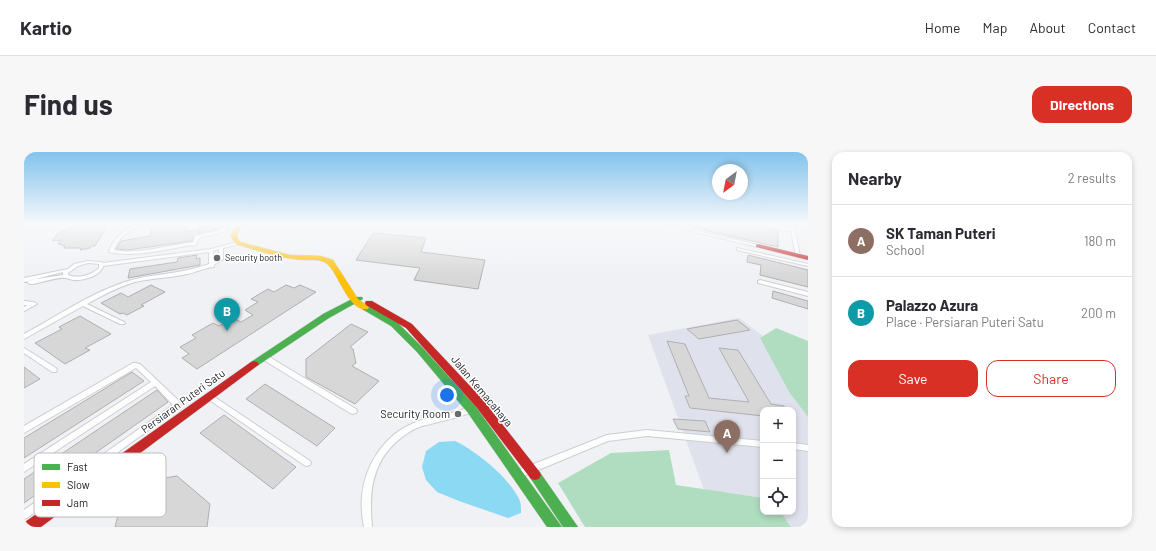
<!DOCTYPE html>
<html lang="en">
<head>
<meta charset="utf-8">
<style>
  body { margin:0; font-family:Barlow,sans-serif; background:#f7f7f7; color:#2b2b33 }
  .controls { position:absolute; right:12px; bottom:12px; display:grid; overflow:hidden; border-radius:8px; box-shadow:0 2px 6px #0003 }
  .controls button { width:36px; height:36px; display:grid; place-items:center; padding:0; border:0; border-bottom:1px solid #e1e1e2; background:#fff; color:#2b2b33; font:20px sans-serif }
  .compass { position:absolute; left:688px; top:12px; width:36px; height:36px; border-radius:50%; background:#fff; box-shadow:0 2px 6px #0003; rotate:212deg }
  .you { position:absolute; left:423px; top:243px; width:14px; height:14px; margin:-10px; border:3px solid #fff; border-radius:50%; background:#1a73e8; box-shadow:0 0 0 6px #1a73e833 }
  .badge { display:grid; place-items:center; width:26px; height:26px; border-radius:50%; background:#d93025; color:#fff; font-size:13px; font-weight:700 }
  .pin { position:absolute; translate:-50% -33px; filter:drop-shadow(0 1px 2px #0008) }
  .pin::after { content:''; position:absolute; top:21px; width:14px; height:12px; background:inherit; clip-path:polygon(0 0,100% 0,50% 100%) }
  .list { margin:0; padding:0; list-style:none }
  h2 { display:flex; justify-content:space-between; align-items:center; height:52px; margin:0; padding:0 16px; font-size:17px }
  h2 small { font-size:13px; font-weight:400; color:#7c7c81 }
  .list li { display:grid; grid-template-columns:26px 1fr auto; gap:12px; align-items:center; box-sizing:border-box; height:72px; padding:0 16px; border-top:1px solid #e1e1e2 }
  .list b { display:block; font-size:15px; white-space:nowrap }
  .list p { margin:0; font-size:13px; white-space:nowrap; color:#7c7c81 }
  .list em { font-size:13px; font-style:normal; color:#7c7c81 }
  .actions { display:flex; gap:8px; padding:12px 16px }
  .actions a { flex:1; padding:9px 0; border:1px solid #d93025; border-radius:12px; text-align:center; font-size:14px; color:#d93025 }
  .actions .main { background:#d93025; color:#fff }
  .icon { flex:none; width:22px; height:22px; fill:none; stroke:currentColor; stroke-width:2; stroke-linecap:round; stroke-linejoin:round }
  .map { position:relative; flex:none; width:784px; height:375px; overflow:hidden; border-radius:12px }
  header { display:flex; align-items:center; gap:24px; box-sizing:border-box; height:56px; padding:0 20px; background:#fff; border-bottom:1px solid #e1e1e2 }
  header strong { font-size:19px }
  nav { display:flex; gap:22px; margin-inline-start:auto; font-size:14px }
  .intro { display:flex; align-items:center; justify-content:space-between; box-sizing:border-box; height:96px; padding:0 24px }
  h1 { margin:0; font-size:28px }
  .button { padding:10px 18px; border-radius:12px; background:#d93025; color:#fff; font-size:14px; font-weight:700 }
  main { display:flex; gap:24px; padding:0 24px }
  aside { flex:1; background:#fff; border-radius:12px; box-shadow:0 2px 6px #0003 }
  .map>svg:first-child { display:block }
  .built { fill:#dfe2ec }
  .forest { fill:#b0dcbf }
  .water { fill:#8cd9f4 }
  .building { fill:#d8d7d8; stroke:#b0aeb0 }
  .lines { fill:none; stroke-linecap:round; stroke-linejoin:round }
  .street-casing { stroke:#ccced0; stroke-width:2 }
  .fast-casing { stroke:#ccced0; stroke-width:1 }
  .slow-casing { stroke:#ccced0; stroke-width:1 }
  .jam-casing { stroke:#ccced0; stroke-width:1 }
  .street { fill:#fdfdfe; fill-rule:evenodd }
  .fast { fill:#4caf50; fill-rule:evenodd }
  .slow { fill:#ffc107; fill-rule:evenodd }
  .jam { fill:#c62828; fill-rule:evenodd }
  .poi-dot { fill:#696a6e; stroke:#fff; stroke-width:1.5 }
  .labels { text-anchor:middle; stroke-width:3; stroke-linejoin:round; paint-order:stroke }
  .far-poi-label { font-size:9px; fill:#212225; stroke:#fff; text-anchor:start }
  .street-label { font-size:11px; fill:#212225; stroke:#fff }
  .poi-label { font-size:11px; fill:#212225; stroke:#fff; text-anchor:end }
  .key { fill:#fff; stroke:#bcbdbe; stroke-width:1 }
  .key-label { font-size:11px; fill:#212225 }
</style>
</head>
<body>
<header>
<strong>Kartio</strong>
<nav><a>Home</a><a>Map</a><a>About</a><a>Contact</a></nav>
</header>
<div class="intro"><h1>Find us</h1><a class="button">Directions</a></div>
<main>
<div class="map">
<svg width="784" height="375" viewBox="0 0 784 375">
  <rect width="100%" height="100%" fill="#f0f1f5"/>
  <!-- built -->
  <path class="built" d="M715,166l24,18 -3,2 29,54 19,25v110h-17l-10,-15h12v-102h-30v88l-59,-8 -56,-155z"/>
  <!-- forest -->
  <path class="forest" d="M752,176l32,13v76l-19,-25 -29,-54z
    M645,298l7,35 87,13v14h18l10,15h-206l-27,-44 53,-30z"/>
  <!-- water -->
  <path class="water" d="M431,289c21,10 55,37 65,60 1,3 1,8 1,12l-13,5 -49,-17 -22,-9 -11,-12 -4,-13 4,-16 13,-9z"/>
  <!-- building -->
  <path class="building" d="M53,73h31l-13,21h-4l-1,2 -10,2 1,-2h-17l1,-2h-3l1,-1 -5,-1 3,-4 -9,1 8,-10 7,-1z
    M128,73h34v7l13,-2 -1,4 -4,2 -2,5 -65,9 -11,-1 5,-8 29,-5z
    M176,73h23v1l-3,3 -21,4z
    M667,73h56l31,6v16l-87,-20z
    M349,81l53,5 -5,14 64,8 -7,29 -64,-9 6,-12 -64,-8z
    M173,103l-1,4 4,-1v7l-72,13 2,-9 47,-7 1,-4z
    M724,103l60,15v17l-48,-12 1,-10 -14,-3z
    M127,133l14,7 -24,13 3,1 -17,9 -4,-2 -3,1 -19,-11 20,-10 7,4z
    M262,133l8,3 6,-3 16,7 -119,77 -15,-11 7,-4 -9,-7 16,-9 -4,-3 21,-12 6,3 14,-8 8,4 12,-7 -8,-5 13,-8 -7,-3 17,-10 6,3z
    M749,139l35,10v8l-36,-11z
    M56,164l31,18 -26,14 5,2 -25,14 -30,-21 27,-14 -3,-2z
    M713,168l13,10 -51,9 -12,-10z
    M327,172l17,8 -18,15 3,2 3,14 -4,3 27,15 -24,23 -49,-27v-18z
    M643,189l18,3 24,54 40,4 -30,-54 19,2 33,54 13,2v4h-21v6l-73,-8 -5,-12h4z
    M0,215l16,12 -16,9z
    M108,220l12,9 -120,77v-20z
    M241,232l70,44 -18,18 -71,-47z
    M133,238l11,12 -144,101v-24z
    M200,263l72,52 -23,22 -73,-56z
    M649,267l32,2 5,11 -32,-3z
    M153,324l33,28 -3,23h-92l11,-43z"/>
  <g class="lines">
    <defs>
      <path id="street" d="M111,73h5c-12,8 -20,10 -26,25 20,5 58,-5 79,-8l2,-6 25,-6 3,-1 2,-4h4l-2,6 -28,7 -3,7 -2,1 -2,-1c-26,4 -57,13 -83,7v-1c5,-13 13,-20 26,-26z
        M641,73h6l87,20 2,1 -2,1z
        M739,73h8l20,3 -1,-3h4l6,31v1h-2l-2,-1 -5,-25 -26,-5z
        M214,90l2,1v1l-17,4v11l-9,6v2c-8,0 -19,6 -27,7 -17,4 -35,4 -52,8 -17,5 -32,13 -48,22l37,18 1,1 -1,1h-4l-37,-18 -59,33v-5c32,-17 63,-39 98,-51 28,-10 58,-8 87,-19v-12l-106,14c-2,10 -20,15 -29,14 -3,0 -6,-2 -9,-2 -7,-1 -23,4 -31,6h-4l-3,-2 3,-2 33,-5v-3l-39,10v-4l44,-9 6,-5 14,-3 13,1 2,1 108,-14zM195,97v9l-5,3 -1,-10zM64,111l11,1v4c-8,7 -20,11 -31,7v-2l10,-7z
        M713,96l71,16v2l-71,-16z
        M736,128l48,12v4l-50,-13v-2z
        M0,149l10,1 3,2 -13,7v-4l4,-2h-4z
        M0,196l32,20 1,2 -1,2h-4l-28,-19z
        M238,203h4l90,54 1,2 -1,2 -3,1 -3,-1 -88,-54 -1,-2z
        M109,211h2l5,1 39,37 2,5 -2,2 -152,110 -3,1v-9l149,-105 -18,-19 -131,86v-8l127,-82 -15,-14 -112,65v-7z
        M186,242l100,67 1,2 -1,2 -3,1 -3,-1 -96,-66 -1,-2 1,-2z
        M449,254l3,1 1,2 -1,2c-14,5 -28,9 -42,12 -5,2 -10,2 -15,4 -8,3 -16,9 -23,15 -25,23 -27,53 -24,85h-8c-2,-10 -3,-20 -2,-31 3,-31 22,-61 52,-73 6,-3 12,-4 18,-5 14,-3 27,-7 41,-12z
        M623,278l116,11v6l-116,-11 -39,5 -89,37 -3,-1 -1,-3 1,-3 91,-36z
        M769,291l15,2v6l-15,-2z"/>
      <path id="fast" d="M332,145h6l1,2 -34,19 -72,48h-6l-2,-2 2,-2 72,-48z
        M338,153h6l29,17 26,26 53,59 86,120h-15l-79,-114 -51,-61 -26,-26 -29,-17 -1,-2z
        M511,318l4,1 39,56h-15l-32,-48 -2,-4 2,-4z"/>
      <path id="slow" d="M211,73h6l-4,12 3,5 42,11 9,2 30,1 12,4 25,39 11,8 -1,2c-20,4 -29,-37 -42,-46 -6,-4 -14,-3 -21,-3 -24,-1 -46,-9 -69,-16l-5,-7z"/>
      <path id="jam" d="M734,92l50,12v4l-52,-13v-2z
        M342,149h6l40,23 73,78 54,69 2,4 -2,4 -4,1 -4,-1 -54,-71 -71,-80 -40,-23 -1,-2z
        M230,209l3,1 2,2 -2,2 -216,161h-17l1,-5 226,-160z"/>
    </defs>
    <!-- street casing -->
    <use href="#street" class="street-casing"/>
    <!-- fast casing -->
    <use href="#fast" class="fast-casing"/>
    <!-- slow casing -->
    <use href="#slow" class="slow-casing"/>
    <!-- jam casing -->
    <use href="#jam" class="jam-casing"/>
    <!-- street -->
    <use href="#street" class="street"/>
    <!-- fast -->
    <use href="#fast" class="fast"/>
    <!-- slow -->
    <use href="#slow" class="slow"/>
    <!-- jam -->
    <use href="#jam" class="jam"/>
  </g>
  <!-- sky -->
  <linearGradient id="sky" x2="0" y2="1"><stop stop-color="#83c3ed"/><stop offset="0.58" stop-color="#f8f9fa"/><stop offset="1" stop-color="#f8f9fa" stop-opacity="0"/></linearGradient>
  <rect width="784" height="125" fill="url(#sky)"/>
  <!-- markers -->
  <g class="poi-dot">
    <circle cx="193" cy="106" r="4"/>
    <circle cx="434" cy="262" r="4"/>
  </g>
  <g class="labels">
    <!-- far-poi labels -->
    <g class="far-poi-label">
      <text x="201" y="109">Security booth</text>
    </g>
    <!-- street labels -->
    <g class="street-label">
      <text transform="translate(458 239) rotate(50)" y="4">Jalan Kemacahaya</text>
      <text transform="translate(159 249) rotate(-36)" y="4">Persiaran Puteri Satu</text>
    </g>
    <!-- poi labels -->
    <g class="poi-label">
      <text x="426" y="266">Security Room</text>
    </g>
  </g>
  <!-- legend -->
  <rect x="10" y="301" width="132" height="64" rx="6" class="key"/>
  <rect x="18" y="312" width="18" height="6" fill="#4caf50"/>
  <rect x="18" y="330" width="18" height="6" fill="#ffc107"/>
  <rect x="18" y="348" width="18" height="6" fill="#c62828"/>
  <g class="key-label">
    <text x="43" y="319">Fast</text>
    <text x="43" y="337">Slow</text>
    <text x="43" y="355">Jam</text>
  </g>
</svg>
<div class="controls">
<button>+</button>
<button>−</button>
<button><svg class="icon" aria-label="locate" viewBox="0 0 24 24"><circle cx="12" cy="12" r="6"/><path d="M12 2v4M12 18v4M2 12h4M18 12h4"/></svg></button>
</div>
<svg class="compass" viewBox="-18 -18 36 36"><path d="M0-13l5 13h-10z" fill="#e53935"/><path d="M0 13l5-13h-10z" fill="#7c7c81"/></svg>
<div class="you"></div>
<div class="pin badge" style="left:703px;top:301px;background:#8d6e63">A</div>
<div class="pin badge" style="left:203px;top:179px;background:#0f9aa8">B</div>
</div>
<aside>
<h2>Nearby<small>2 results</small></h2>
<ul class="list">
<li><span class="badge" style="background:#8d6e63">A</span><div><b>SK Taman Puteri</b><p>School</p></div><em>180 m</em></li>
<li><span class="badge" style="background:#0f9aa8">B</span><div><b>Palazzo Azura</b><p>Place · Persiaran Puteri Satu</p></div><em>200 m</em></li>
</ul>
<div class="actions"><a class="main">Save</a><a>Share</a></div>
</aside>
</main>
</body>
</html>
